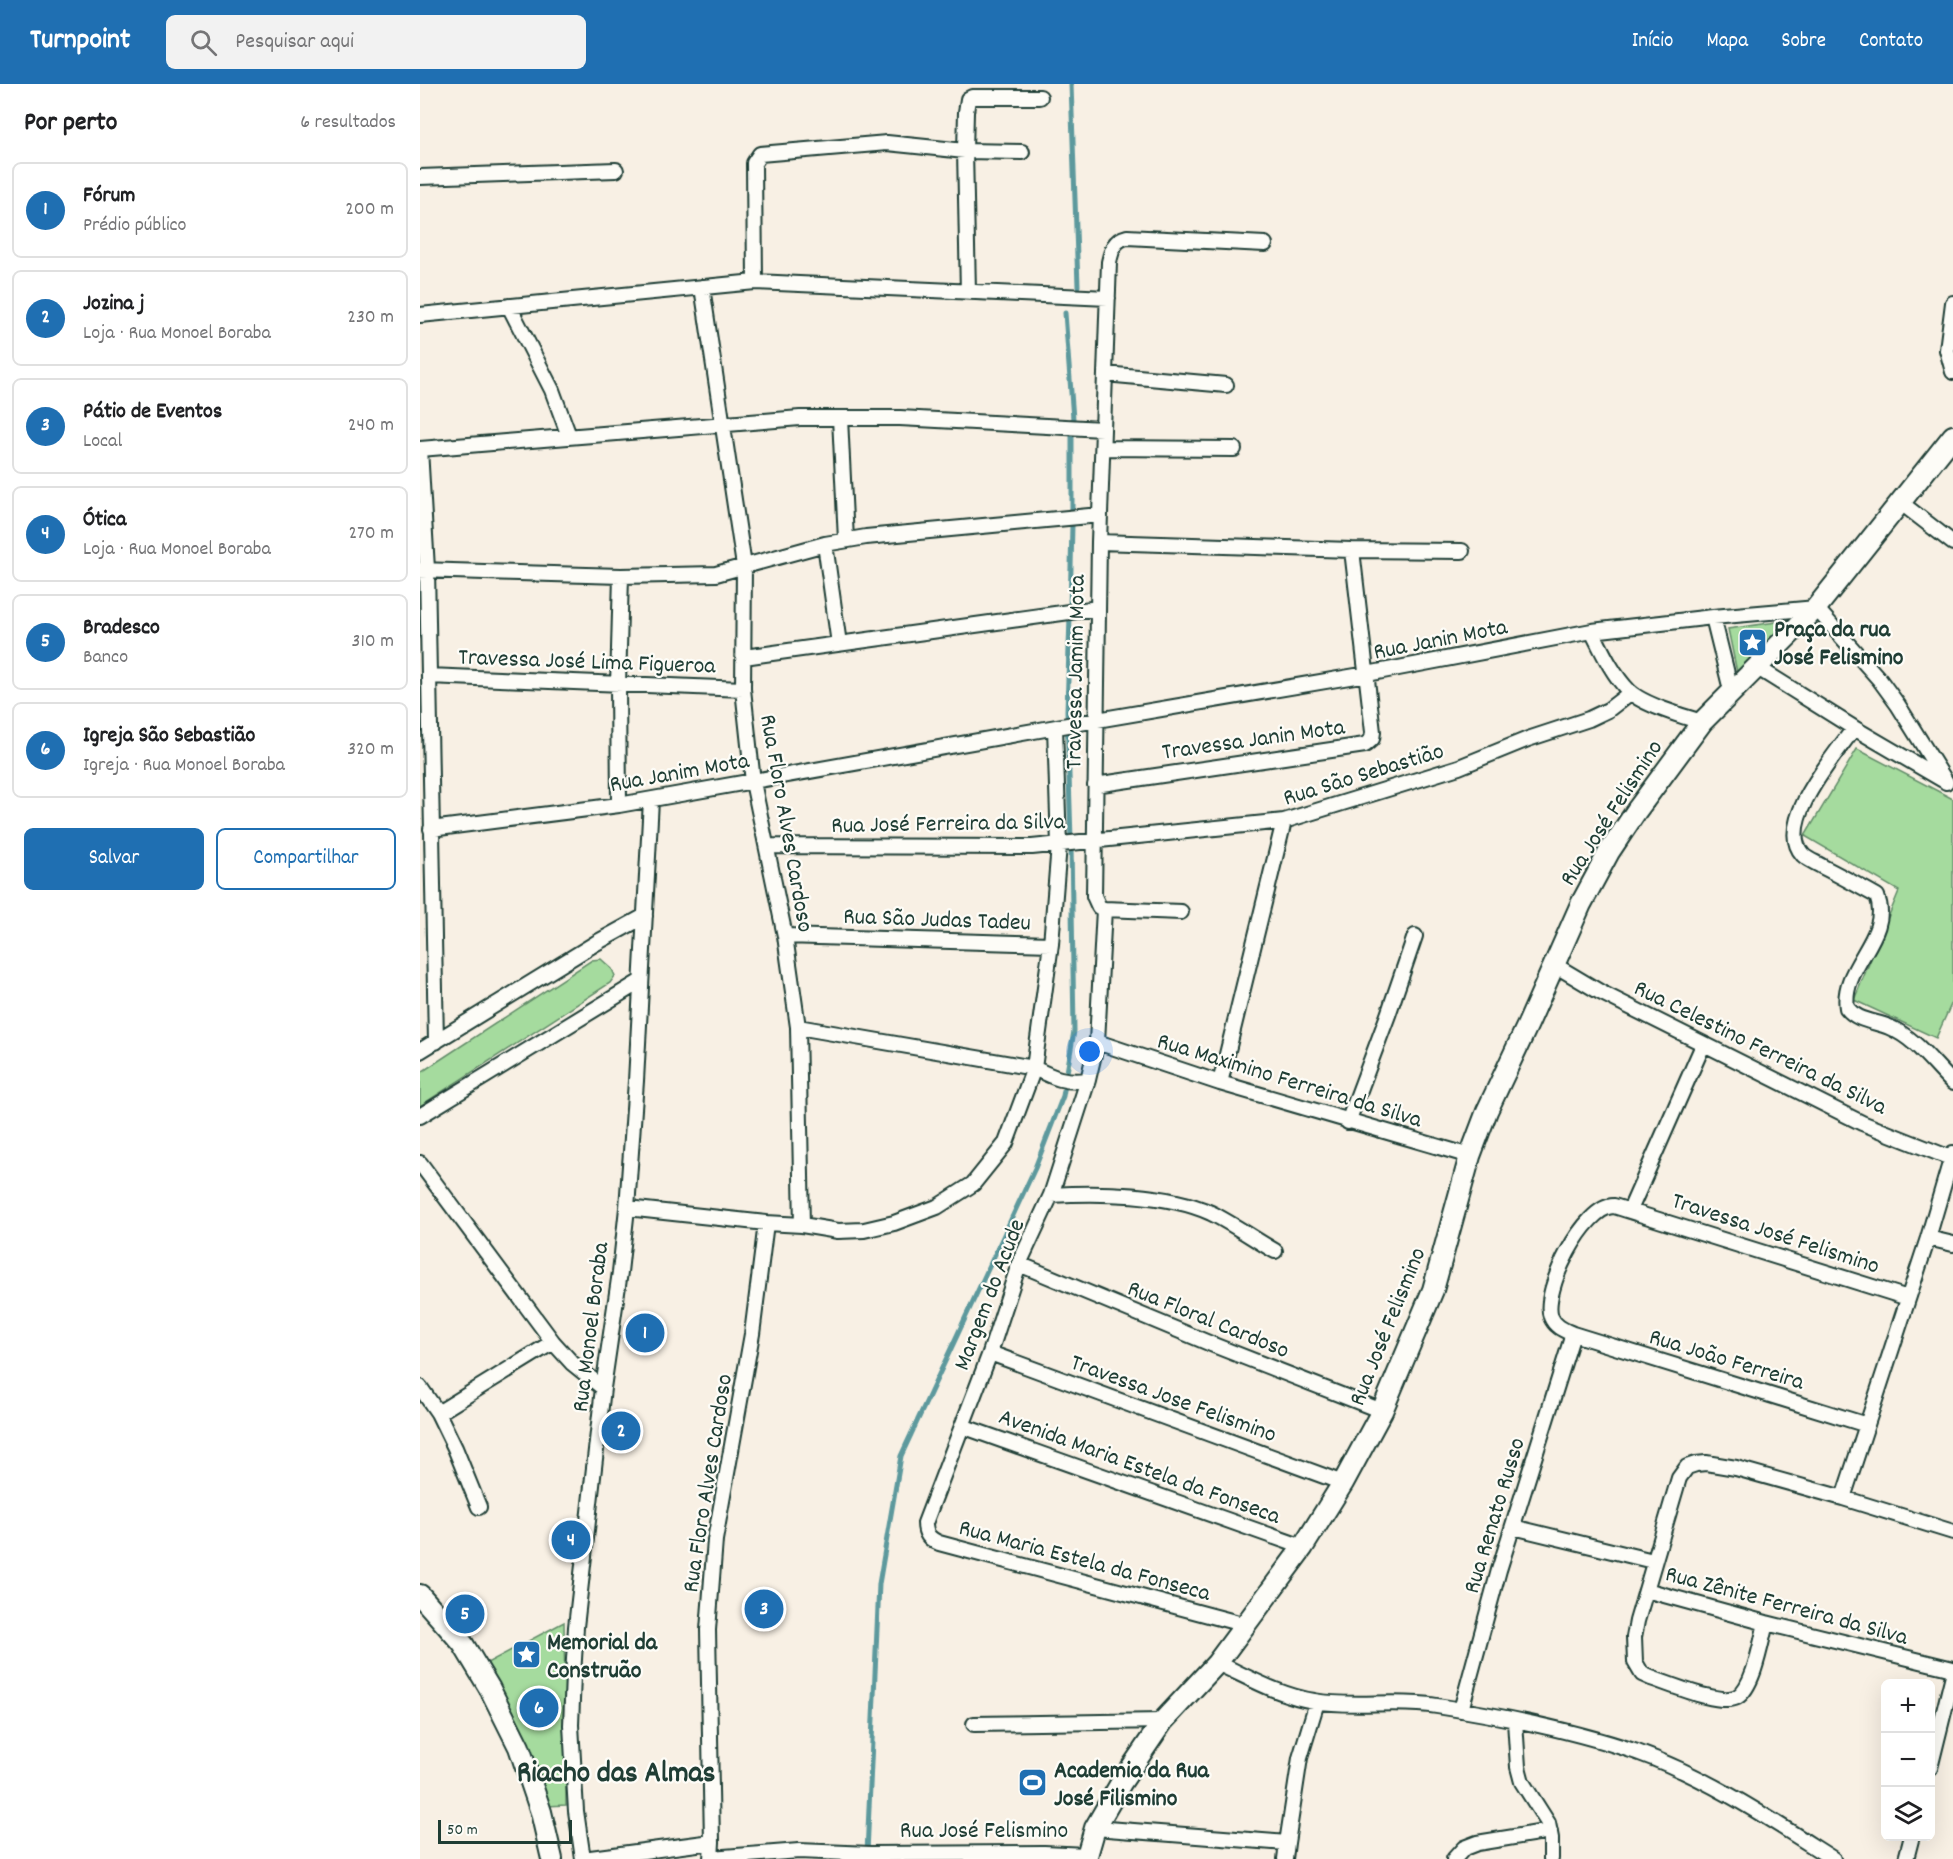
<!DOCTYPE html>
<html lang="pt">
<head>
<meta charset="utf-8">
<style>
  body { margin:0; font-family:Dekko,sans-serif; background:#f2f2f2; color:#202124 }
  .controls { position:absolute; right:18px; bottom:18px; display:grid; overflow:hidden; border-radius:9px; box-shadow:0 6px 24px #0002 }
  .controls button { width:54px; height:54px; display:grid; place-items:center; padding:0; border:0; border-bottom:2px solid #e0e0e0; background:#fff; color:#202124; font:30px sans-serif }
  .scale { position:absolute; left:18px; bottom:15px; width:134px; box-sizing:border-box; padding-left:6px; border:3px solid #1f3d34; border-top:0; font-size:16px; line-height:21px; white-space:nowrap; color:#1f3d34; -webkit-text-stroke:4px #fdfcf7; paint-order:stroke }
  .you { position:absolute; left:670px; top:968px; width:21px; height:21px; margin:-15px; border:4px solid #fff; border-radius:50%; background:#1a73e8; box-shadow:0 0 0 9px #1a73e833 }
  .badge { display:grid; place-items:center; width:39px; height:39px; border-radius:50%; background:#1f6fb2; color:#fff; font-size:20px; font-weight:700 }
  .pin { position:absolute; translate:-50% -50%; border:3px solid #fff; box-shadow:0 2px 6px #0006 }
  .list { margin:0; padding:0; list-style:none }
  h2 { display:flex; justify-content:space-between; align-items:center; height:78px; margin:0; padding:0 24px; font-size:26px }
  h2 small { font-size:20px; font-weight:400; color:#757577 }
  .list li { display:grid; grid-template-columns:39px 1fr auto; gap:18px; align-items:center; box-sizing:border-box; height:96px; margin:0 12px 12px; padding:0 12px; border:2px solid #e0e0e0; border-radius:9px }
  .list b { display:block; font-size:22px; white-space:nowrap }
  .list p { margin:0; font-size:20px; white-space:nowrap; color:#757577 }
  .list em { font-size:20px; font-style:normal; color:#757577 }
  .actions { display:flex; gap:12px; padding:18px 24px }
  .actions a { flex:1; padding:14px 0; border:2px solid #1f6fb2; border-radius:9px; text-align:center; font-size:21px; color:#1f6fb2 }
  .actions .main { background:#1f6fb2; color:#fff }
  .icon { flex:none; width:33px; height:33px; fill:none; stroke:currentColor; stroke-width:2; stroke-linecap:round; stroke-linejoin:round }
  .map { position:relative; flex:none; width:1533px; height:1775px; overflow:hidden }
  header { display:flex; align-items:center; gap:36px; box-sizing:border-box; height:84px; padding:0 30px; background:#1f6fb2; color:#fff }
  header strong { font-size:28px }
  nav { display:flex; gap:33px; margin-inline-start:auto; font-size:21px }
  .search { width:420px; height:54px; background:#f2f2f2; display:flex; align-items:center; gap:15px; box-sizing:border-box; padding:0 21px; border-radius:9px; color:#757577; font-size:22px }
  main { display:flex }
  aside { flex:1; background:#fff }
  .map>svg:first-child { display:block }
  .green { fill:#a5db9e; stroke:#628c69; stroke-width:1.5 }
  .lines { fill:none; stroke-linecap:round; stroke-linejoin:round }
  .stream { stroke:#5d999d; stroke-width:5 }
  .street-casing { stroke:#1f3d34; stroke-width:18 }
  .secondary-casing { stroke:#1f3d34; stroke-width:24 }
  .street { stroke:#fdfcf7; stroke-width:14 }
  .secondary { stroke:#fdfcf7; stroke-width:20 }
  .labels { text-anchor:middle; stroke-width:4.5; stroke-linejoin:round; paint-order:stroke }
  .poi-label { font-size:24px; font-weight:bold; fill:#1f3d34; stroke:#fdfcf7; text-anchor:start }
  .street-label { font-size:24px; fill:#1f3d34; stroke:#fdfcf7 }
  .district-label { font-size:30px; font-weight:bold; fill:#1f3d34; stroke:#fdfcf7 }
</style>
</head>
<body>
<header>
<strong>Turnpoint</strong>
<div class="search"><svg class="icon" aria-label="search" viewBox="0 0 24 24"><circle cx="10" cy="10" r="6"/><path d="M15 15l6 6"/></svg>Pesquisar aqui</div>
<nav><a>Início</a><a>Mapa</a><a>Sobre</a><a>Contato</a></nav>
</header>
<main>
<aside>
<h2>Por perto<small>6 resultados</small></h2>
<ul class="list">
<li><span class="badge">1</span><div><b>Fórum</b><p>Prédio público</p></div><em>200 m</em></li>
<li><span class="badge">2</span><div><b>Jozina j</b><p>Loja · Rua Monoel Boraba</p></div><em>230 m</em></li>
<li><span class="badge">3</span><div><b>Pátio de Eventos</b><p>Local</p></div><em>240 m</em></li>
<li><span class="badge">4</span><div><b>Ótica</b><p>Loja · Rua Monoel Boraba</p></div><em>270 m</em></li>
<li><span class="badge">5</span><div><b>Bradesco</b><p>Banco</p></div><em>310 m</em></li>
<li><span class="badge">6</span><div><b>Igreja São Sebastião</b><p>Igreja · Rua Monoel Boraba</p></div><em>320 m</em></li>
</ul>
<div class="actions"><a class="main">Salvar</a><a>Compartilhar</a></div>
</aside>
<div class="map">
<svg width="1533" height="1775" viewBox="0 0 1533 1775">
  <rect width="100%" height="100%" fill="#f8f0e4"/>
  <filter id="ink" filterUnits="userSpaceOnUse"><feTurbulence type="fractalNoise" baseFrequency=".0167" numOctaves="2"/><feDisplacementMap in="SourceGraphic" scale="12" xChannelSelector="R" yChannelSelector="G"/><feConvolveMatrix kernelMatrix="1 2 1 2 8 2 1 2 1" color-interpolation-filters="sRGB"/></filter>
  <g filter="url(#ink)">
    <!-- green -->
    <path class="green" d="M1370,536l-51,62 -11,-53z
      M1437,665l96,50v201l-17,38 -82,-38 45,-109 -94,-55z
      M181,875l11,10 3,7 -5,7 -190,123v-33l172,-113z
      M144,1538l2,183 -19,1 -41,-108 -19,-35z"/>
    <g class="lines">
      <!-- stream -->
      <path class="stream" d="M651,0l7,202
        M645,229l8,106
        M652,348v79
        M650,525l2,-84
        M650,532l-3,95 4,128
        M447,1769l12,-269 22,-128 134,-288 28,-72 11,-65 -3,-186"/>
      <defs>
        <path id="street" d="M0,93l196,-7
          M335,198l-1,-119 6,-9 127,-11 78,8 57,1
          M548,208l-3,-141 1,-39 2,-13 4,-2h68
          M1533,219l-6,47 6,22
          M89,222l43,84 17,46
          M0,231l335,-33 353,16
          M685,290l121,11
          M420,334l6,122
          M683,364l131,1
          M0,365l380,-31h100l203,11
          M0,365l7,120 9,473
          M1480,418l53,41
          M679,458l253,8 110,1
          M405,460l14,100
          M0,486l201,6 95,-2 109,-30 41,-7 234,-22
          M1293,533l19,77
          M1172,547c10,20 21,44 37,60 13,13 55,26 73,31
          M324,573l354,-49
          M1338,584l96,60 89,52
          M9,592l314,13
          M1434,644c-18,26 -80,96 -51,127 5,5 14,8 20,12 18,9 36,19 54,29 16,41 -37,70 -30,112 10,13 28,13 42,19 28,12 43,36 64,56
          M675,701l270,-40 7,-6 1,-7 -21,-182
          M231,716l-15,281 -9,127 -7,64 -17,116 -27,239 -3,48 -2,50 5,86 7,48 129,-17
          M199,721l-1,-120 3,-109
          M11,745l188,-24 443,-79 305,-52 225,-43 121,-14 103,-9 63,71 19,26 48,77
          M347,762l265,1 252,-26 175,-54 69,-28 61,-20 19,-9 22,-17
          M761,828l-77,-3 -5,-2 -5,-11 5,-354 10,-280c3,-13 5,-22 18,-25l138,7
          M365,852l266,8
          M1133,880l47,28 262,131 91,36
          M378,943l236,41c20,10 31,15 54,12l9,-38 7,-133
          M677,958l123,41 250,73
          M0,967l176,-108 49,-27
          M668,996l-37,115 -32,69 -29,89 -65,170c0,11 4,16 14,20l307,82
          M800,999l64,-262
          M0,1032l221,-135
          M928,1038l40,-107 27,-79
          M0,1079l133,179 19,21 31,25
          M631,1111c48,-3 116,-2 160,18 22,11 43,26 64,38
          M207,1124l139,15 36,2 -4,-198 -13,-91 -32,-154 -10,-93 1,-123 -42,-279
          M1210,1126l73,-165
          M382,1141l36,6 26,-1 30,-7 43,-16 36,-23 33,-41 28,-75 17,-124 8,-99 -4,-117
          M1508,1154l25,6
          M599,1180l197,82 166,65
          M570,1269l353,130
          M0,1303l18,26
          M1447,1341l-294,-91c-9,-4 -18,-7 -22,-17 -10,-26 34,-112 63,-111l294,92
          M542,1342l341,121
          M1423,1414l85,-260 25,-85
          M59,1423l-24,-59 -17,-35 115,-71
          M1093,1443l140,34
          M1226,1506l120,33 187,46
          M1346,1539c-5,19 -12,64 -29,74 -17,9 -67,-13 -86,-19l-9,-4 -7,-12 -1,-25 3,-16 42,-143 8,-11 9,-3 10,-1 30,5 107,30 110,34
          M797,1579c31,14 63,33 97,38 40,7 83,-2 123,5 65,10 138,25 200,46 70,25 133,67 196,107
          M1041,1626l38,-140 74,-236
          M1095,1637l3,46 4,15 26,41 3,15v21
          M554,1640l189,-3
          M1510,1684l23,-93
          M675,1744l192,15 13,-85 17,-56
          M291,1774l88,-7 71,3 174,-1 42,2
          M291,1775l1,-17 -4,-212 7,-90 37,-206 14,-111
          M865,1775l2,-16
          M1034,1775l10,-11 13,-5 73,-12
          M1486,1775l6,-23"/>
        <path id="secondary" d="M0,1511l43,49 27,45 29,58 22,65 11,47
          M666,1775l9,-31 26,-45 42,-62 54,-58 86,-116 40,-64 39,-72 51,-121 37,-134 17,-45 41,-87 53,-120 28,-52 28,-42 65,-88 114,-114 137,-172"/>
      </defs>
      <!-- street casing -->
      <use href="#street" class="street-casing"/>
      <!-- secondary casing -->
      <use href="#secondary" class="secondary-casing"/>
      <!-- street -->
      <use href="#street" class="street"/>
      <!-- secondary -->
      <use href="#secondary" class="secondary"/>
    </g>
  </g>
  <!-- icons -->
  <defs>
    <symbol id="sight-square" viewBox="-11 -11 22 22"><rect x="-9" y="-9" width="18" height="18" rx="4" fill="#1f6fb2" stroke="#fdfcf7"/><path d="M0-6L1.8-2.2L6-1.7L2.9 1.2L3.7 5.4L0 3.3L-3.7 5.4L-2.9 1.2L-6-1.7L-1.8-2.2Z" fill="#fff"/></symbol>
    <symbol id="stadium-square" viewBox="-11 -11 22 22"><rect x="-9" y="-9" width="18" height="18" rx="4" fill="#1f6fb2" stroke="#fdfcf7"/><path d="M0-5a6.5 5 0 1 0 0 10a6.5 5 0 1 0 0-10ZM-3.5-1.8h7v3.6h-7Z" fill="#fff"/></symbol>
  </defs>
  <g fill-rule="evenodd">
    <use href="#sight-square" x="1316" y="542" width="33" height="33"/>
    <use href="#sight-square" x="90" y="1554" width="33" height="33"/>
    <use href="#stadium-square" x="596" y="1682" width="33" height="33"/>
  </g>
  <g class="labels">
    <!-- poi labels -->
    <g class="poi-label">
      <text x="1354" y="552">Praça da rua<tspan x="1354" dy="28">José Felismino</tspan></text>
      <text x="127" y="1565">Memorial da<tspan x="127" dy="28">Construão</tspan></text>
      <text x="634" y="1693">Academia da Rua<tspan x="634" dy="28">José Filismino</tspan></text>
    </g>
    <!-- street labels -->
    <g class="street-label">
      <text transform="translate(1020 554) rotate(-11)" y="8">Rua Janin Mota</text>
      <text transform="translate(167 576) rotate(2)" y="8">Travessa José Lima Figueroa</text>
      <text transform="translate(654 588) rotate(-89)" y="8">Travessa Jamim Mota</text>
      <text transform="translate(833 654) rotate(-8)" y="8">Travessa Janin Mota</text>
      <text transform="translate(259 687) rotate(-10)" y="8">Rua Janim Mota</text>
      <text transform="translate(943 689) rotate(-17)" y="8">Rua São Sebastião</text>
      <text transform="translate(1190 728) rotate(-57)" y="8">Rua José Felismino</text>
      <text transform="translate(528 738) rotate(-1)" y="8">Rua José Ferreira da Silva</text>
      <text transform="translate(368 739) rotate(80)" y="8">Rua Floro Alves Cardoso</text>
      <text transform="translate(517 834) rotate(2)" y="8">Rua São Judas Tadeu</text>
      <text transform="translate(1341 962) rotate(26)" y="8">Rua Celestino Ferreira da Silva</text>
      <text transform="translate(870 995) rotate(17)" y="8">Rua Maximino Ferreira da Silva</text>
      <text transform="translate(1356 1148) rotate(18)" y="8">Travessa José Felismino</text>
      <text transform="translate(568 1210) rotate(-69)" y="8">Margem do Acude</text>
      <text transform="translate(789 1234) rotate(22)" y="8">Rua Floral Cardoso</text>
      <text transform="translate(966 1242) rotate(-68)" y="8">Rua José Felismino</text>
      <text transform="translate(169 1243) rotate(-83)" y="8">Rua Monoel Boraba</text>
      <text transform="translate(1307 1274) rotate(17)" y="8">Rua João Ferreira</text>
      <text transform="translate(754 1313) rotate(20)" y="8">Travessa Jose Felismino</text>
      <text transform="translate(720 1381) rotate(20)" y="8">Avenida Maria Estela da Fonseca</text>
      <text transform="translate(286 1399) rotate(-81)" y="8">Rua Floro Alves Cardoso</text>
      <text transform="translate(1073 1431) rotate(-73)" y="8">Rua Renato Russo</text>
      <text transform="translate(665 1475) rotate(15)" y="8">Rua Maria Estela da Fonseca</text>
      <text transform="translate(1367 1520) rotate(15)" y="8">Rua Zênite Ferreira da Silva</text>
      <text x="564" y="1753">Rua José Felismino</text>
    </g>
    <!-- district labels -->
    <g class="district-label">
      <text x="196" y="1697">Riacho das Almas</text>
    </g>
  </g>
</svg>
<div class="controls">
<button>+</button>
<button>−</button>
<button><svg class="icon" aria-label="layers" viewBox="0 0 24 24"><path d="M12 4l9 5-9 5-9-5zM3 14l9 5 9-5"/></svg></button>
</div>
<div class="scale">50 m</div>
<div class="you"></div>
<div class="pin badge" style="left:225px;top:1249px">1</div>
<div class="pin badge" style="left:201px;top:1347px">2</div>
<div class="pin badge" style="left:344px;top:1525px">3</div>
<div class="pin badge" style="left:151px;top:1456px">4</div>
<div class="pin badge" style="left:45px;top:1530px">5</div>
<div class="pin badge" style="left:119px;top:1624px">6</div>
</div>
</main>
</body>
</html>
